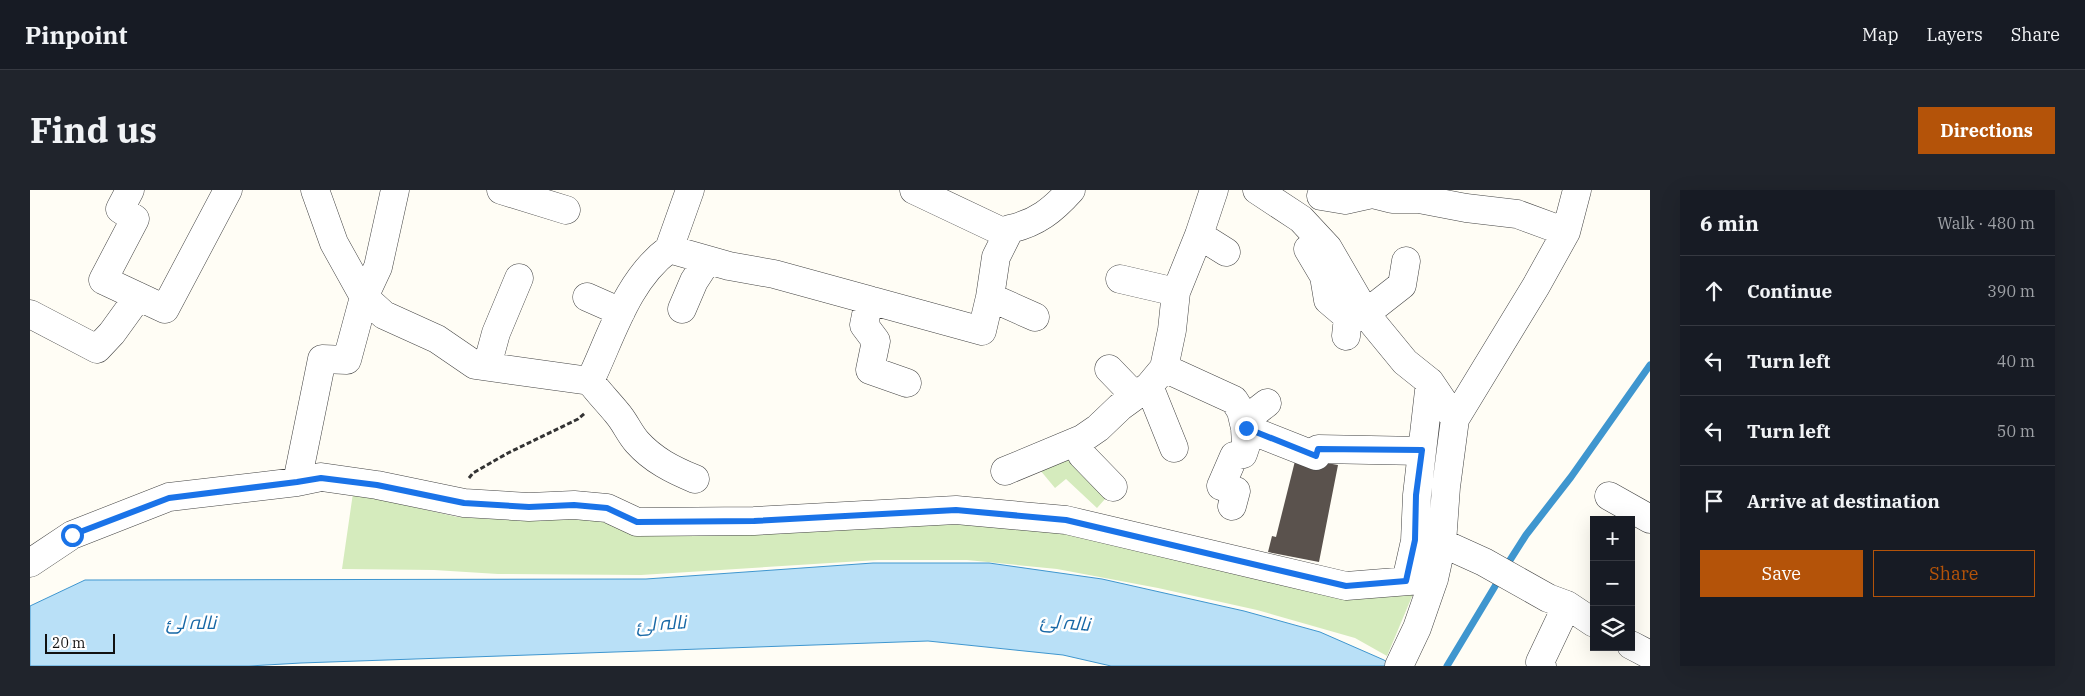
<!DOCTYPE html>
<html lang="en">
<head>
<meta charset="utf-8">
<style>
  body { margin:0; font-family:"IBM Plex Serif",Cairo,serif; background:#20242c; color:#f1f3f6 }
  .controls { position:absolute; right:15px; bottom:15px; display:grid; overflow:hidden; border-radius:0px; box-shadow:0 5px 20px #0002 }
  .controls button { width:45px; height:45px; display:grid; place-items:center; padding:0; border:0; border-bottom:1px solid #363941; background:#171b24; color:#f1f3f6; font:25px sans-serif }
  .scale { position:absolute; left:15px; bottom:12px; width:70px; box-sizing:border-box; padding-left:5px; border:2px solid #111; border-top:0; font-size:14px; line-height:18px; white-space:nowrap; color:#111; -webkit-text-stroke:4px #fff; paint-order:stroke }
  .stop { position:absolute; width:15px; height:15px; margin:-11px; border:4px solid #1a73e8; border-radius:50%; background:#fff }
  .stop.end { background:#1a73e8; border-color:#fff; box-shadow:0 1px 5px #0008 }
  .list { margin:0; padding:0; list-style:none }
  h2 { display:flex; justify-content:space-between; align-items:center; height:65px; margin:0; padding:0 20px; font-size:21px }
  h2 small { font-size:16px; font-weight:400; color:#9ea1a6 }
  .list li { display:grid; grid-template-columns:32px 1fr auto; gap:15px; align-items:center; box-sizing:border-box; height:70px; padding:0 20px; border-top:1px solid #363941 }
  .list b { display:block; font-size:19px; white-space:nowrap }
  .list em { font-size:16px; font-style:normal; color:#9ea1a6 }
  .actions { display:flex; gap:10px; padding:15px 20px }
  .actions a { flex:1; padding:11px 0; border:1px solid #b45309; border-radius:0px; text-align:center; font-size:18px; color:#b45309 }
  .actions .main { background:#b45309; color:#fff }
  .icon { flex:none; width:28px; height:28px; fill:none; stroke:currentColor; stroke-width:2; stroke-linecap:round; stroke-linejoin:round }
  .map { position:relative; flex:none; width:1620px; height:476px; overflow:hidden; border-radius:0px }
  header { display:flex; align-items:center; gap:30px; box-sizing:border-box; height:70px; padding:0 25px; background:#171b24; border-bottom:1px solid #363941 }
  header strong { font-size:24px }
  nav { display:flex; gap:28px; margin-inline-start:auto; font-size:18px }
  .intro { display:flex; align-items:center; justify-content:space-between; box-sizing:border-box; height:120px; padding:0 30px }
  h1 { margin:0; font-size:35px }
  .button { padding:12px 22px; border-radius:0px; background:#b45309; color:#fff; font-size:18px; font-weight:700 }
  main { display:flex; gap:30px; padding:0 30px }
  aside { flex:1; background:#171b24; border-radius:0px; box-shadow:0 5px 20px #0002 }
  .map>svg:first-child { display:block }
  .green { fill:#d5ebbd }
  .water { fill:#b9e0f7; stroke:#3f96cf }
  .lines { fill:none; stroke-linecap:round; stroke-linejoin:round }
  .stream { stroke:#3f96cf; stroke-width:7 }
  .building { fill:#5a524d }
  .minor-casing { stroke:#444; stroke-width:29 }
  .path { stroke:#333; stroke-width:3; stroke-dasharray:5 2.5; stroke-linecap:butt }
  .minor { stroke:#fff; stroke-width:28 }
  .route { stroke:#1a73e8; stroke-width:6 }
  .labels { text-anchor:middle; stroke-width:5; stroke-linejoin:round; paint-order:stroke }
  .water-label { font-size:19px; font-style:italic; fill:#1768a6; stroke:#fff }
</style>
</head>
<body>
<header>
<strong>Pinpoint</strong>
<nav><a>Map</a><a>Layers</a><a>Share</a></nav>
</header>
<div class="intro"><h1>Find us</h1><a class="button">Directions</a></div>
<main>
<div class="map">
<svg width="1620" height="476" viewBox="0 0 1620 476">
  <rect width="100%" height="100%" fill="#fffdf5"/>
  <!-- green -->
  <path class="green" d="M1042,256l41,44 -16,18 -31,-29 -11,9 -20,-24z
    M323,303l104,24 77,4 22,-8 501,12 356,69 -26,62 -32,-18 -98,-28 -99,-22 -101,-19 -90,-9h-89l-237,15 -143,-1 -64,-4 -92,-1z"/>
  <!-- water -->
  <path class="water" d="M843,373h116l113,16 142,32 76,21 64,28 9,6h-282l-48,-11 -135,-14 -627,22 -52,3h-219v-60l55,-26 561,-1z"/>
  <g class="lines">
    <!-- stream -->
    <path class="stream" d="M1475,378l21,-33 45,-58 79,-112
      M1417,476l53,-88"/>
  </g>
  <!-- building -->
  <path class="building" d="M1267,263l13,7 28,5 -19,97 -51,-10 4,-16 4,1z"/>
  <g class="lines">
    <defs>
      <path id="minor" d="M100,0l-10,19 15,10 -32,61 62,29 63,-119
        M285,0l19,53 30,54 20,18 53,24 38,26 115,16c9,12 18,21 27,32 8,9 12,20 20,29 16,18 36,28 58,37
        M471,0l65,20
        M884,0l93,44
        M1227,0l44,29 27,29 40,69 37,45 25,20 25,37
        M1291,6l24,4 27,-6 20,5h27l47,9 51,6 49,18
        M1169,45l27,17
        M639,59l21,-59
        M1278,59l16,27 4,24 20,17 -2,19
        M1090,89l56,13
        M557,107l34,15
        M960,107l45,20
        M839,110l-5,25 12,16 -6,29 37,13
        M652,119l12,-28 13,-20
        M0,124l67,35 15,-16 26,-36
        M1335,124l37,-29 4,-24
        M457,176l9,-33 23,-55
        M1134,178l70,32 7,11 4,17 71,28 2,-7 104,2
        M1079,179l26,27
        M560,191c22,-46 37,-101 79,-132l60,17 45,8 208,57 8,-34 6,-40 14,-28c27,-6 43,-19 61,-39
        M1119,196l25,62
        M1214,231l23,-18
        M1047,251l5,14 31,32
        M975,281l77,-32 16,-11 22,-21 29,-21 15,-18 8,-38 4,-38 23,-57 15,-45
        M267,292l25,-123 25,1 17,-63 14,-30 17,-77
        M1579,306l41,23
        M1202,316l4,-15 -15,-5 13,-30 9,-2 3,-9 -1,-17
        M1412,353l42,19 64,36 19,7 -27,57 2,4
        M0,373l42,-28 97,-38 128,-15 24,-5 56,8 87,18 65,4 45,-2 33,3 30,14 117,-1 202,-11 110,10 280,66 88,-7
        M1376,391l9,-40 2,-46 13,-113
        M1537,415l27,18
        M1601,455l19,10
        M1369,476l18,-38 17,-49 8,-36 4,-56 9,-68 81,-133 30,-54 11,-42"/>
    </defs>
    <!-- minor casing -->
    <use href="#minor" class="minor-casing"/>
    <!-- path -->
    <path class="path" d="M439,288l4,-5 35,-20 70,-34 7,-6"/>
    <!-- minor -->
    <use href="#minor" class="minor"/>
  </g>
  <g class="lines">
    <!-- route -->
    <path class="route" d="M42,345l97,-37 128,-16 24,-4 56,7 87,18 65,4 45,-2 33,3 30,14 117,-1 202,-11 110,10 280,66 60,-5 9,-41 1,-45 6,-45 -104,-1 -2,7 -70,-28"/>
  </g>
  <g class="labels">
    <!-- water labels -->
    <g class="water-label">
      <text x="161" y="439">نالہ لئ</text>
      <text transform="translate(1035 432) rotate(4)" y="7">نالہ لئ</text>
      <text transform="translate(631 433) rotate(-4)" y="7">نالہ لئ</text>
    </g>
  </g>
</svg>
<div class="controls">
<button>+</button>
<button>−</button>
<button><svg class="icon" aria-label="layers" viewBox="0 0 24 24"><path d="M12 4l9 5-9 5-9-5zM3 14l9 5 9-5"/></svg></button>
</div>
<div class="scale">20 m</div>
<div class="stop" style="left:42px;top:345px"></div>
<div class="stop end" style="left:1216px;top:238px"></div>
</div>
<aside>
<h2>6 min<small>Walk · 480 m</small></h2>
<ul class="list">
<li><svg class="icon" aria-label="ahead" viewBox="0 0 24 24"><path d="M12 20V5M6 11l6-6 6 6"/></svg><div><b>Continue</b></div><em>390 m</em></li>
<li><svg class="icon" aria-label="left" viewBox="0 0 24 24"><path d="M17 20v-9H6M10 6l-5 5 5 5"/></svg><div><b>Turn left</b></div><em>40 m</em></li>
<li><svg class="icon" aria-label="left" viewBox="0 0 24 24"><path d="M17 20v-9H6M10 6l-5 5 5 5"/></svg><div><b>Turn left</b></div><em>50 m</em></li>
<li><svg class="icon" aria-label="arrive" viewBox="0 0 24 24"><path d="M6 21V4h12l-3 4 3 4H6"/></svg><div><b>Arrive at destination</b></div></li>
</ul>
<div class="actions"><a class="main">Save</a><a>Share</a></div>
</aside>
</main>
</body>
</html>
